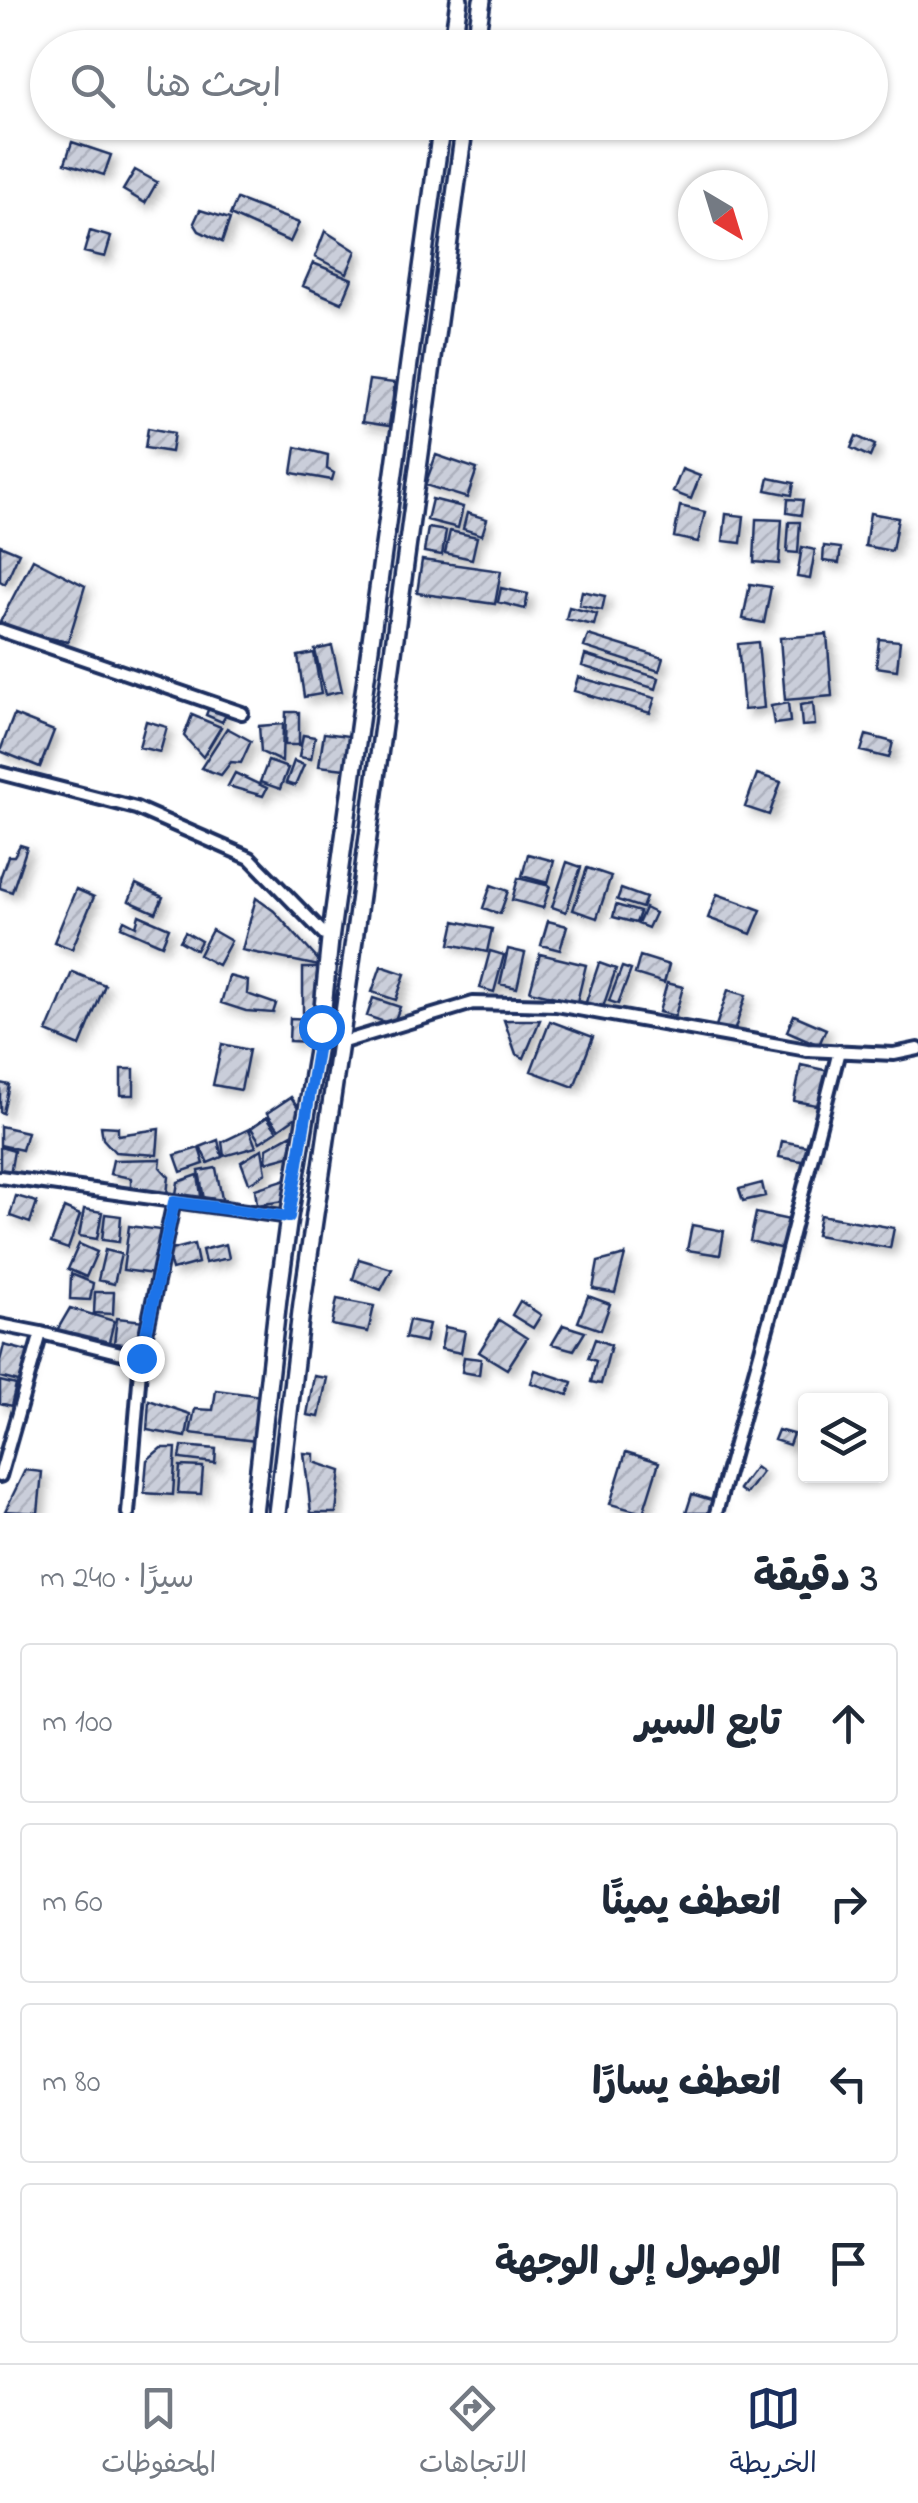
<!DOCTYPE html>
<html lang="ar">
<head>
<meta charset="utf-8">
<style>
  body { margin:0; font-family:"Indie Flower","Playpen Sans Arabic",sans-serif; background:#f2f2f3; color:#1f2937; direction:rtl }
  .controls { position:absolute; right:30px; bottom:30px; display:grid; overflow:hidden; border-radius:10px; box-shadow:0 2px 8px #0004 }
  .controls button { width:90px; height:90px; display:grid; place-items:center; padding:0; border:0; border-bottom:2px solid #e0e1e3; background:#fff; color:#1f2937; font:50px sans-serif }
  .compass { position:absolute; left:678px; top:170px; width:90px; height:90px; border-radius:50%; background:#fff; box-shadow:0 2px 8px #0004; rotate:142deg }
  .stop { position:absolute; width:30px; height:30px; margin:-22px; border:8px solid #1a73e8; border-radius:50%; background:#fff }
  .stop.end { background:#1a73e8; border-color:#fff; box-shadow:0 2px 10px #0008 }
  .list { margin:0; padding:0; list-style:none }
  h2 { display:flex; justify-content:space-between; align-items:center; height:130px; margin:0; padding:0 40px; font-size:42px }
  h2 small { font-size:32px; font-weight:400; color:#747a83 }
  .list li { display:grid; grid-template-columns:65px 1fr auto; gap:30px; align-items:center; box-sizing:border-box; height:160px; margin:0 20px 20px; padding:0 20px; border:2px solid #e0e1e3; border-radius:10px }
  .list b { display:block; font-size:38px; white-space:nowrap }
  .list em { font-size:32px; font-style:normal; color:#747a83 }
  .icon { flex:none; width:55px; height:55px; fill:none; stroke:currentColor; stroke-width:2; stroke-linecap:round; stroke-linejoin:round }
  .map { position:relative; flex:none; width:918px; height:1513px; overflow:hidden; direction:ltr }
  .search { position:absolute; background:#fff; box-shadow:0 2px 8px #0004; left:30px; right:30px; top:30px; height:110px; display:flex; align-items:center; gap:25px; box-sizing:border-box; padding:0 35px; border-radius:55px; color:#747a83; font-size:38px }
  .sheet { height:850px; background:#fff }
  nav { display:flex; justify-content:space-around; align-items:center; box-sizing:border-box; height:140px; border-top:2px solid #e0e1e3; background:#fff; font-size:28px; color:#747a83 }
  nav a { display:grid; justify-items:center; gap:5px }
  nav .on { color:#1b2f5e }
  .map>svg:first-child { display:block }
  .building { fill:url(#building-hatch); stroke:#1b2f5e; stroke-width:2.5; filter:url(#shadow) }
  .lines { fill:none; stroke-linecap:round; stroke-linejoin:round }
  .minor-casing { stroke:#1b2f5e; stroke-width:18 }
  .secondary-casing { stroke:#1b2f5e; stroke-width:22 }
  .minor { stroke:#fff; stroke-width:10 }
  .secondary { stroke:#fff; stroke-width:15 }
  .route { stroke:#1a73e8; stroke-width:12 }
</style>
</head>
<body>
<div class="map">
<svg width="918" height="1513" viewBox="0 0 918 1513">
  <defs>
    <pattern id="building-hatch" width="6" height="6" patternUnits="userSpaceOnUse" patternTransform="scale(2.5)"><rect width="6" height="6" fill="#caceda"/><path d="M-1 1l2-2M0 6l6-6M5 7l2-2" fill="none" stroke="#adb1be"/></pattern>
    <filter id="shadow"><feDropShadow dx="5.5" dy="5.5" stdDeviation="5" flood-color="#0004"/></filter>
  </defs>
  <rect width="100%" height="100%" fill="#fff"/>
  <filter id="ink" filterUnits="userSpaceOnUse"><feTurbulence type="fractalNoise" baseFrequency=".01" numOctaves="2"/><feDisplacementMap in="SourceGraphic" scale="20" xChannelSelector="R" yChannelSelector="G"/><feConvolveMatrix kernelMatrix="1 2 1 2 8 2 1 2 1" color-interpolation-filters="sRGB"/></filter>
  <g filter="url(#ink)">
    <!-- building -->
    <path class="building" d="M72,142l39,13 -7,20 -39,-12z
      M135,170l22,12 -12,21 -22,-13z
      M237,199l62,24 -9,19 -60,-27z
      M200,210l30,9 -8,23 -23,-11 -5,-8z
      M90,231l21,6 -6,20 -21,-5z
      M325,231l31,20 -9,22 -32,-16z
      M313,263l39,16 -10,24 -39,-17z
      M369,380l26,3 -6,43 -27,-4z
      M148,428l26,5 -3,19 -26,-4z
      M856,436l19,9 -5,12 -19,-9z
      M296,447l32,8 -1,14 7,4 -2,7 -40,-7z
      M436,455l41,14 -10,29 -42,-13z
      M682,469l18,7 -9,23 -18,-7z
      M769,478l25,5 -2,12 -26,-5z
      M432,499l31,8 -5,21 -31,-8z
      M788,499l15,1 -2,15 -14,-2z
      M680,506l25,6 -7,30 -24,-5z
      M467,513l20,6 -5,16 -19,-6z
      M870,513l28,5 -6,33 -27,-5z
      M726,514l18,2 -3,27 -18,-2z
      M756,519l26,1 -3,44 -25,-2z
      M789,522h11l-2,31 -11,-1z
      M428,528l18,3 -4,24 -18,-3z
      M450,531l27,6 -5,22 -27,-6z
      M0,545l19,8 -14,31 -5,-3z
      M824,546l17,2 -2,15 -16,-2z
      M802,547l13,3 -5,29 -13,-2z
      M33,559l52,27 -17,56 -68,-15v-5z
      M422,560l79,11 -6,33 -78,-11z
      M750,584l21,3 -7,36 -21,-4z
      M501,588l27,6 -3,15 -27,-7z
      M582,591l23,5 -3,14 -23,-5z
      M569,607l28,7 -3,11 -28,-6z
      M827,634l5,62 -47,4 -5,-62z
      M588,635l75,23 -4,13 -75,-24z
      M879,639l21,2 -3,29 -21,-3z
      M758,642l6,66 -20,2 -6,-66z
      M332,646l10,45 -17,4 -10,-45z
      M314,653l7,41 -17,3 -6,-41z
      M585,655l74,23 -3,11 -74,-23z
      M578,677l77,21 -5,15 -76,-22z
      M788,703l2,19 -16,2 -3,-18z
      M813,703l2,22 -13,1 -2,-21z
      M210,705l17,8 -5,9 -16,-7z
      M286,712h13v33h-14z
      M14,715l40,16 -14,36 -40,-16z
      M192,715l29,12 -18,30 -19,-21z
      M146,721l21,6 -7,25 -21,-5z
      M283,724l-1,38 -21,-10 -2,-26z
      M227,728l24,13 -10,22 -10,-1 -10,13 -20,-7z
      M324,733l25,3 -4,33 -26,-3z
      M303,735l12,2 -4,22 -12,-2z
      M866,735l27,7 -4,16 -28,-7z
      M268,761l20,7 -8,21 -20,-7z
      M294,761l10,4 -9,21 -9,-3z
      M235,773l32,15 -4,8 -35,-10z
      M757,774l24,8 -12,33 -24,-8z
      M20,845l7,2 -15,45 -12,-4v-10l8,-22h6z
      M528,854l26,7 -6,22 -26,-7z
      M567,862l14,5 -15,45 -14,-5z
      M587,868l24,8 -14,42 -24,-8z
      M518,878l32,8 -7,22 -31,-8z
      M136,884l27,13 -7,16 -27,-12z
      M491,885l17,6 -8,23 -17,-6z
      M76,889l18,8 -22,52 -18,-7z
      M621,889l25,9 -4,10 -25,-8z
      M717,894l44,16 -10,24 -43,-16z
      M256,898l18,13 45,50v5l-77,-16z
      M616,905l24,7 -4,11 -23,-6z
      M645,908l10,5 -7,15 -10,-4z
      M139,915l30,13 -7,17 -41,-18 3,-7 12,6z
      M455,921l37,8 -5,23 -37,-8z
      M548,921l19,5 -7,24 -19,-5z
      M212,930l19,11 -13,24 -19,-10z
      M185,932l16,9 -5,9 -16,-9z
      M508,949l17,4 -8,35 -17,-4z
      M490,951l14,4 -10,37 -14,-4z
      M540,954l46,11 -9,37 -47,-11z
      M640,956l29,9 -5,18 -29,-9z
      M599,963l17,6 -15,44 -17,-5z
      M381,966l24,8 -9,26 -24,-8z
      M622,967l9,3 -13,34 -9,-3z
      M303,968h17v45h-17z
      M72,972l33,13 -25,61 -33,-14z
      M229,976l19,5 -1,13 29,10 -3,9 -27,-2 -25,-8z
      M667,983l16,4 -8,29 -16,-4z
      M728,990l18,5 -14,43 -18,-6z
      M373,998l27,9 -7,18 -26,-9z
      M794,1015l32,14 -7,16 -32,-14z
      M290,1018l22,1 -1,23 -22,-1z
      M504,1020h36l-16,38 -8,-4z
      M550,1021l43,16 -19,50 -43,-16z
      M222,1044l27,6 -8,40 -28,-5z
      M801,1065l28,6 -7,35 -28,-5z
      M121,1069h13v26h-13z
      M0,1083l9,2 -6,28 -3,-1z
      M291,1097l11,16 -23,16 -12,-16z
      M267,1117l10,14 -17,11 -9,-14z
      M0,1126l27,6 -5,18 -22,-5z
      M101,1126l17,1v8l41,-6 -2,26 -42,-3 -12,-13z
      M249,1129l7,18 -32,9 -2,-14z
      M292,1134v21l-26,7 1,-14z
      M218,1140l4,17 -14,6 -8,-16z
      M782,1141l34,7 -3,15 -34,-6z
      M0,1147l14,4 -4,23 -10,-2z
      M199,1148l5,16 -23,8 -6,-17z
      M262,1149l4,24 -17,10 -8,-21z
      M161,1159l-1,8 9,10 -2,17 -36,-5v-11l-21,-4 3,-14z
      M216,1168l7,36 -18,1 -6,-34z
      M198,1175l4,27 -27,-2 3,-18z
      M289,1178l-5,23 -27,4 -2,-16z
      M762,1183l3,13 -22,5 -4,-12z
      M16,1196l21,6 -7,21 -20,-7z
      M64,1208l16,7 -12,34 -17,-6z
      M84,1209l18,3 -5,27 -18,-3z
      M756,1213l38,8 -7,29 -37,-9z
      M105,1214l16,2 -2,26 -17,-2z
      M820,1215l74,13 -4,20 -74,-13z
      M692,1225l32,6 -4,24 -33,-5z
      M129,1226l31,4 -6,44 -31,-4z
      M79,1244l18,8 -11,25 -18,-8z
      M194,1244l4,19 -26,7 -5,-19z
      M226,1244l3,14 -24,5 -3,-13z
      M105,1250l16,4 -7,30 -16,-4z
      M625,1255l-10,38 -22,-4 5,-27z
      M359,1259l33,10 -11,21 -28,-11z
      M71,1274l22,9 -3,17 -20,-1z
      M95,1292h19l-1,22 -19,-1z
      M588,1296l22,8 -9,26 -23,-8z
      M337,1299l37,7 -6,26 -36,-7z
      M520,1301l21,14 -8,13 -21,-13z
      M70,1308l44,13 -7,29 -51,-18z
      M117,1318l28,3 -3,25 -28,-3z
      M409,1320l20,4 -4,18 -20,-4z
      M499,1320l28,18 -20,31 -28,-17z
      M563,1325l22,7 -11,18 -22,-6z
      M445,1327l20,4 -4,22 -20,-4z
      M595,1339l16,6 -10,39 -10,-2 5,-21 -8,-3z
      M4,1345l26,7 -8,31 -22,-6v-16z
      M464,1357l17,2 -2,16 -17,-3z
      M535,1370l37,12 -4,13 -37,-12z
      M314,1376l13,2 -8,39 -12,-2z
      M0,1381l16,4 -5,21 -11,-3z
      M216,1390l46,6 -6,45 -66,-8 5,-24 18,1z
      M149,1400l41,14 -4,23 -39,-7z
      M778,1430l15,4 -4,11 -15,-5z
      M182,1446l34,3 -1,14 -35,-4z
      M161,1448h15l-3,47 -29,-2 3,-33z
      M626,1452l33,10 -16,51 -33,-9z
      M304,1453l10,1v8l27,9 -5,42h-25z
      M180,1466l23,1 -2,27 -23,-1z
      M755,1467l7,5 -16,22 -7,-5z
      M25,1470l17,2 -4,41 -33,-2z
      M692,1494l26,8 -3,11h-29z"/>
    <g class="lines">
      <defs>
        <path id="minor" d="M0,630l242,83
          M0,773l136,35 114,50 80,82
          M340,1043l133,-40 83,2 251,45 87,4 24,-5
          M0,1177l289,40
          M0,1325l41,8 -41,143
          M41,1333l100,25 33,-157
          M128,1513l13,-155
          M716,1513l64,-232 59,-230"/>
        <path id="secondary" d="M452,48l7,-48
          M475,48l7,-48
          M254,1513l24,-215 11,-81 32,-190 9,-87 112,-818
          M277,1513l25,-210 38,-260 125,-921"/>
      </defs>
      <!-- minor casing -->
      <use href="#minor" class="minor-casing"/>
      <!-- secondary casing -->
      <use href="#secondary" class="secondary-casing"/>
      <!-- minor -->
      <use href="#minor" class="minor"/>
      <!-- secondary -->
      <use href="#secondary" class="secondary"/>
    </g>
  </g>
  <g class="lines" filter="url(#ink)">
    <!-- route -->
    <path class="route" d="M141,1358l33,-156 115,15 32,-190"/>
  </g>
</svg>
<div class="controls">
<button><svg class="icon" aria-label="layers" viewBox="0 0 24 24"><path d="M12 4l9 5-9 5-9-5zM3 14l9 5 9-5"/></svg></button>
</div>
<svg class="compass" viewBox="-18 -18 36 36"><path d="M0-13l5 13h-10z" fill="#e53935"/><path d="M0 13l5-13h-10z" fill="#747a83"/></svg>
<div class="stop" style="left:321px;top:1027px"></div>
<div class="stop end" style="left:141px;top:1358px"></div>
<div class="search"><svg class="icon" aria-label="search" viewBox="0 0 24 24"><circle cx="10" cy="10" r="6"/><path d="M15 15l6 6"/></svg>ابحث هنا</div>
</div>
<section class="sheet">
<h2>3 دقيقة<small>سيرًا · 240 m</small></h2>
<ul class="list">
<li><svg class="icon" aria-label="ahead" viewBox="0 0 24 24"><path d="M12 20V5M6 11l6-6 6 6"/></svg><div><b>تابع السير</b></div><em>100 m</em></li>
<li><svg class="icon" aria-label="right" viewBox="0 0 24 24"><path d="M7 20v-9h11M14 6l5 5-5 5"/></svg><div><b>انعطف يمينًا</b></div><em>60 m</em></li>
<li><svg class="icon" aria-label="left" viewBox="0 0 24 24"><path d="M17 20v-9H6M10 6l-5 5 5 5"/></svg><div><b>انعطف يسارًا</b></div><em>80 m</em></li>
<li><svg class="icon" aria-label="arrive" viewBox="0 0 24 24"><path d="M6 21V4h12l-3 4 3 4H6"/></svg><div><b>الوصول إلى الوجهة</b></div></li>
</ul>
</section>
<nav>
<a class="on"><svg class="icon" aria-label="map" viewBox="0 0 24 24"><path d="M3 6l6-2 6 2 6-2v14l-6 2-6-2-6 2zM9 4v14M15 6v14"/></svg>الخريطة</a>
<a><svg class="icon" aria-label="directions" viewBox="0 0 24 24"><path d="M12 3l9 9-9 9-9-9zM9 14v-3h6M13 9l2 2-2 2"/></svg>الاتجاهات</a>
<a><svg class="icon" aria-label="saved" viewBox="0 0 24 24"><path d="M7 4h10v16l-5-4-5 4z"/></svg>المحفوظات</a>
</nav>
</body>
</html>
